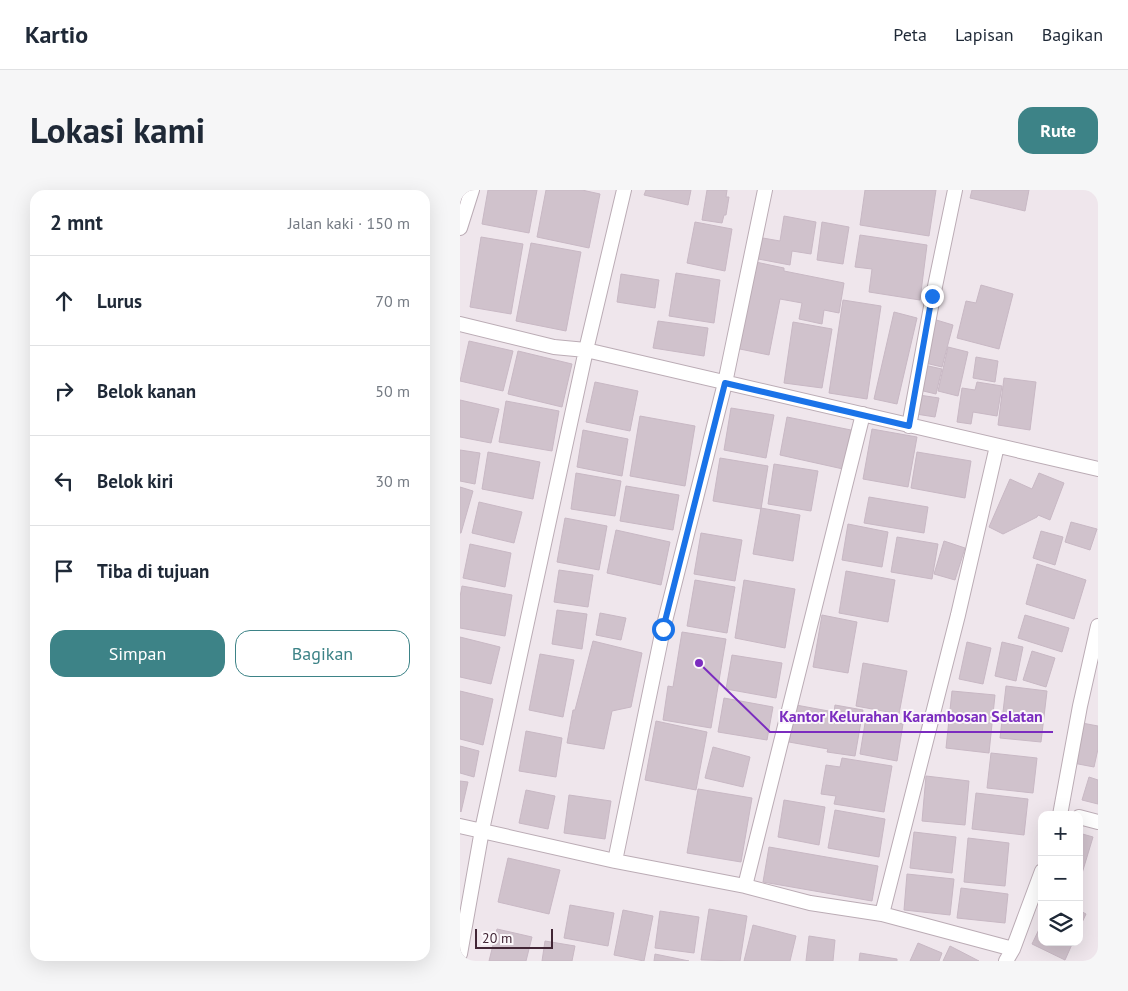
<!DOCTYPE html>
<html lang="id">
<head>
<meta charset="utf-8">
<style>
  body { margin:0; font-family:"PT Sans",sans-serif; background:#f6f6f7; color:#1f2937 }
  .controls { position:absolute; right:15px; bottom:15px; display:grid; overflow:hidden; border-radius:10px; box-shadow:0 5px 20px #0002 }
  .controls button { width:45px; height:45px; display:grid; place-items:center; padding:0; border:0; border-bottom:1px solid #e0e1e3; background:#fff; color:#1f2937; font:25px sans-serif }
  .scale { position:absolute; left:15px; bottom:12px; width:78px; box-sizing:border-box; padding-left:5px; border:2px solid #412535; border-top:0; font-size:14px; line-height:18px; white-space:nowrap; color:#412535; -webkit-text-stroke:4px #fbf7fa; paint-order:stroke }
  .stop { position:absolute; width:15px; height:15px; margin:-11px; border:4px solid #1a73e8; border-radius:50%; background:#fff }
  .stop.end { background:#1a73e8; border-color:#fff; box-shadow:0 1px 5px #0008 }
  .list { margin:0; padding:0; list-style:none }
  h2 { display:flex; justify-content:space-between; align-items:center; height:65px; margin:0; padding:0 20px; font-size:21px }
  h2 small { font-size:16px; font-weight:400; color:#747a83 }
  .list li { display:grid; grid-template-columns:32px 1fr auto; gap:15px; align-items:center; box-sizing:border-box; height:90px; padding:0 20px; border-top:1px solid #e0e1e3 }
  .list b { display:block; font-size:19px; white-space:nowrap }
  .list em { font-size:16px; font-style:normal; color:#747a83 }
  .actions { display:flex; gap:10px; padding:15px 20px }
  .actions a { flex:1; padding:11px 0; border:1px solid #3d8387; border-radius:15px; text-align:center; font-size:18px; color:#3d8387 }
  .actions .main { background:#3d8387; color:#fff }
  .icon { flex:none; width:28px; height:28px; fill:none; stroke:currentColor; stroke-width:2; stroke-linecap:round; stroke-linejoin:round }
  .map { position:relative; flex:none; width:638px; height:771px; overflow:hidden; border-radius:15px }
  header { display:flex; align-items:center; gap:30px; box-sizing:border-box; height:70px; padding:0 25px; background:#fff; border-bottom:1px solid #e0e1e3 }
  header strong { font-size:24px }
  nav { display:flex; gap:28px; margin-inline-start:auto; font-size:18px }
  .intro { display:flex; align-items:center; justify-content:space-between; box-sizing:border-box; height:120px; padding:0 30px }
  h1 { margin:0; font-size:35px }
  .button { padding:12px 22px; border-radius:15px; background:#3d8387; color:#fff; font-size:18px; font-weight:700 }
  main { display:flex; gap:30px; padding:0 30px }
  aside { flex:1; background:#fff; border-radius:15px; box-shadow:0 5px 20px #0002 }
  .map>svg:first-child { display:block }
  .building { fill:#d0c2cc; stroke:#c8b8c4 }
  .lines { fill:none; stroke-linecap:round; stroke-linejoin:round }
  .minor-casing { stroke:#bbacb5; stroke-width:16 }
  .minor { stroke:#fff; stroke-width:14 }
  .route { stroke:#1a73e8; stroke-width:6 }
  .leader { fill:none; stroke:#7b2cbf; stroke-width:2 }
  .callout-dot { fill:#7b2cbf; stroke:#fbf7fa; stroke-width:2 }
  .callout-label { font-size:16px; text-anchor:middle; font-weight:bold; fill:#7b2cbf; stroke:#fbf7fa; stroke-width:4; stroke-linejoin:round; paint-order:stroke }
</style>
</head>
<body>
<header>
<strong>Kartio</strong>
<nav><a>Peta</a><a>Lapisan</a><a>Bagikan</a></nav>
</header>
<div class="intro"><h1>Lokasi kami</h1><a class="button">Rute</a></div>
<main>
<aside>
<h2>2 mnt<small>Jalan kaki · 150 m</small></h2>
<ul class="list">
<li><svg class="icon" aria-label="ahead" viewBox="0 0 24 24"><path d="M12 20V5M6 11l6-6 6 6"/></svg><div><b>Lurus</b></div><em>70 m</em></li>
<li><svg class="icon" aria-label="right" viewBox="0 0 24 24"><path d="M7 20v-9h11M14 6l5 5-5 5"/></svg><div><b>Belok kanan</b></div><em>50 m</em></li>
<li><svg class="icon" aria-label="left" viewBox="0 0 24 24"><path d="M17 20v-9H6M10 6l-5 5 5 5"/></svg><div><b>Belok kiri</b></div><em>30 m</em></li>
<li><svg class="icon" aria-label="arrive" viewBox="0 0 24 24"><path d="M6 21V4h12l-3 4 3 4H6"/></svg><div><b>Tiba di tujuan</b></div></li>
</ul>
<div class="actions"><a class="main">Simpan</a><a>Bagikan</a></div>
</aside>
<div class="map">
<svg width="638" height="771" viewBox="0 0 638 771">
  <rect width="100%" height="100%" fill="#efe6ec"/>
  <!-- building -->
  <path class="building" d="M28,0h49l-8,43 -47,-9z
    M86,0h36l18,4 -11,54 -52,-11z
    M186,0h45l-3,15 -44,-10z
    M247,0h20l-1,7h3l-3,18h-2l-2,8 -20,-3z
    M405,0h71l-7,46 -69,-11z
    M512,0h57l-4,21 -55,-13z
    M324,26l32,6 -5,32 -19,-3 -2,14 -37,-7 4,-21 23,4z
    M235,32l37,7 -7,42 -38,-8z
    M362,32l27,5 -6,37 -26,-4z
    M400,45l67,10 -7,55 -51,-8 3,-23 -17,-2z
    M21,47l42,7 -12,70 -41,-7z
    M71,53l50,9 -15,79 -50,-10z
    M291,71l33,7v3l60,12 -5,30 -15,-3 -2,14 -23,-5 3,-16 -22,-4 -11,56 -34,-7z
    M216,83l44,7 -6,43 -45,-7z
    M161,84l38,6 -4,28 -38,-6z
    M521,95l32,9 -14,55 -42,-11 9,-37 10,2z
    M383,110l38,6 -14,93 -38,-6z
    M434,122l23,6 -20,86 -23,-5z
    M473,129l20,6 -11,42 -21,-5z
    M198,131l50,7 -4,28 -51,-8z
    M333,132l39,7 -10,59 -38,-5z
    M9,151l44,10 -10,40 -43,-10z
    M488,157l20,5 -10,44 -20,-5z
    M58,161l54,13 -10,43 -54,-13z
    M516,167l22,4 -3,21 -22,-4z
    M464,175l18,4 -6,25 -17,-4z
    M544,188l32,4 -6,48 -32,-5z
    M135,192l43,9 -8,40 -44,-9z
    M517,192l25,4 -5,30 -24,-4 -2,12 -14,-2 5,-34 13,2z
    M459,205l20,3 -4,19 -19,-3z
    M0,210l39,9 -8,34 -31,-6z
    M46,211l53,10 -7,40 -53,-9z
    M271,218l43,7 -8,43 -42,-8z
    M180,226l55,10 -10,60 -55,-10z
    M327,227l64,13 -8,39 -63,-14z
    M412,239l45,8 -9,50 -45,-8z
    M123,240l45,9 -6,37 -45,-9z
    M0,260l20,3 -5,31 -15,-3z
    M28,262l52,10 -7,37 -51,-10z
    M457,262l54,9 -6,37 -54,-10z
    M260,268l48,8 -7,43 -48,-8z
    M314,274l44,7 -7,40 -43,-7z
    M116,283l45,8 -6,35 -44,-7z
    M579,283l25,10 -14,37 -12,-5 -1,2 -34,17 -14,-7 21,-48 22,10z
    M166,296l53,9 -6,35 -53,-9z
    M0,297l13,4 -12,42h-1z
    M409,307l59,10 -4,26 -60,-10z
    M19,312l43,10 -8,31 -42,-10z
    M301,318l39,7 -7,46 -40,-7z
    M105,328l42,8 -8,44 -42,-8z
    M611,332l26,7 -7,21 -25,-8z
    M388,334l40,8 -6,35 -40,-7z
    M156,340l54,12 -9,43 -54,-12z
    M581,341l22,6 -8,28 -22,-7z
    M241,343l41,7 -7,41 -41,-7z
    M437,347l41,7 -6,35 -41,-7z
    M484,351l21,7 -10,32 -21,-6z
    M10,354l41,9 -6,34 -42,-9z
    M577,374l49,16 -12,39 -48,-15z
    M99,380l34,5 -5,32 -34,-5z
    M386,381l49,9 -7,42 -49,-9z
    M235,390l40,7 -8,46 -40,-7z
    M284,390l51,9 -10,59 -50,-10z
    M2,396l50,9 -7,41 -45,-8v-31z
    M97,420l30,4 -5,35 -30,-5z
    M140,423l26,5 -5,22 -25,-5z
    M362,425l35,7 -9,51 -35,-6z
    M565,425l44,13 -7,24 -44,-14z
    M222,442l44,7 -15,89 -48,-8 5,-34 5,1z
    M0,447l40,10 -9,37 -31,-7z
    M133,451l49,12 -11,54 -19,4 -8,38 -37,-6 6,-33h2z
    M507,452l24,6 -8,36 -24,-5z
    M542,452l21,5 -7,34 -21,-5z
    M572,461l23,7 -9,29 -23,-7z
    M80,464l34,6 -11,57 -34,-7z
    M272,465l50,8 -6,35 -50,-9z
    M403,473l44,8 -8,43 -43,-8z
    M546,496l41,5 -6,51 -41,-4z
    M0,501l33,8 -10,46 -23,-6z
    M492,501l43,4 -6,58 -43,-5z
    M264,508l49,9 -6,33 -49,-8z
    M336,515l38,7 1,-7 28,5 -8,46 -28,-4 1,-3 -39,-7z
    M406,527l37,7 -6,37 -37,-7z
    M196,531l51,11 -11,58 -51,-10z
    M622,533l16,3v23l-4,18 -21,-4z
    M66,541l36,7 -6,39 -37,-6z
    M0,556l19,5 -5,26 -14,-4z
    M253,557l37,10 -7,30 -38,-9z
    M531,563l46,5 -4,35 -46,-5z
    M382,568l50,8 -8,46 -50,-8 2,-8 -15,-2 5,-29 14,2z
    M466,586l43,5 -4,44 -43,-4z
    M629,587l9,3v24l-16,-4z
    M0,591l8,1 -7,30 -1,-1z
    M238,599l54,9 -11,64 -54,-9z
    M66,600l29,6 -7,33 -29,-6z
    M516,603l52,6 -4,36 -52,-6z
    M109,605l42,6 -6,38 -41,-6z
    M324,610l41,7 -6,38 -41,-8z
    M375,620l50,9 -6,38 -51,-9z
    M454,642l42,5 -4,36 -42,-5z
    M619,643l14,4 -13,43h-1z
    M508,648l41,5 -4,43 -41,-4z
    M309,657l109,19 -6,35 -109,-19z
    M48,668l52,12 -11,44 -51,-12z
    M447,684l47,5 -4,36 -46,-5z
    M501,698l47,6 -3,29 -48,-5z
    M110,715l44,8 -6,33 -44,-8z
    M249,719l38,7 -7,45 -39,-1z
    M163,720l30,6 -9,45 -30,-6z
    M619,720l7,4 -7,15z
    M200,721l39,6 -5,36 -39,-5z
    M582,733v19h31l-8,18 -33,-16z
    M293,735l43,11 -6,25h-46z
    M37,739l35,8 -6,24h-37z
    M349,746l26,4 -2,21h-27z
    M85,751l30,5 -3,15h-30z
    M458,753l24,10 -3,8h-29z
    M490,756l29,15h-36z
    M400,763l37,6v2h-38z
    M195,764l34,7h-35z"/>
  <g class="lines">
    <defs>
      <path id="minor" d="M0,38l12,-38
        M0,134l94,23 32,3 512,119
        M449,236l24,-130 22,-106
        M600,625l20,-109 18,-80
        M619,627l19,5
        M0,636l155,35 130,25 65,17 72,11 131,35
        M155,671l48,-232 62,-246 40,-193
        M285,696l118,-472
        M422,724l76,-299 39,-169
        M0,764l22,-124 104,-480 38,-160
        M546,771l7,-12 29,-78"/>
    </defs>
    <!-- minor casing -->
    <use href="#minor" class="minor-casing"/>
    <!-- minor -->
    <use href="#minor" class="minor"/>
  </g>
  <g class="lines">
    <!-- route -->
    <path class="route" d="M203,439l62,-246 184,43 23,-130"/>
  </g>
  <!-- callouts -->
  <path class="leader" d="M239 473L310 542H593"/>
  <circle class="callout-dot" cx="239" cy="473" r="5"/>
  <g class="callout-label">
    <text x="451" y="532">Kantor Kelurahan Karambosan Selatan</text>
  </g>
</svg>
<div class="controls">
<button>+</button>
<button>−</button>
<button><svg class="icon" aria-label="layers" viewBox="0 0 24 24"><path d="M12 4l9 5-9 5-9-5zM3 14l9 5 9-5"/></svg></button>
</div>
<div class="scale">20 m</div>
<div class="stop" style="left:203px;top:439px"></div>
<div class="stop end" style="left:472px;top:106px"></div>
</div>
</main>
</body>
</html>
